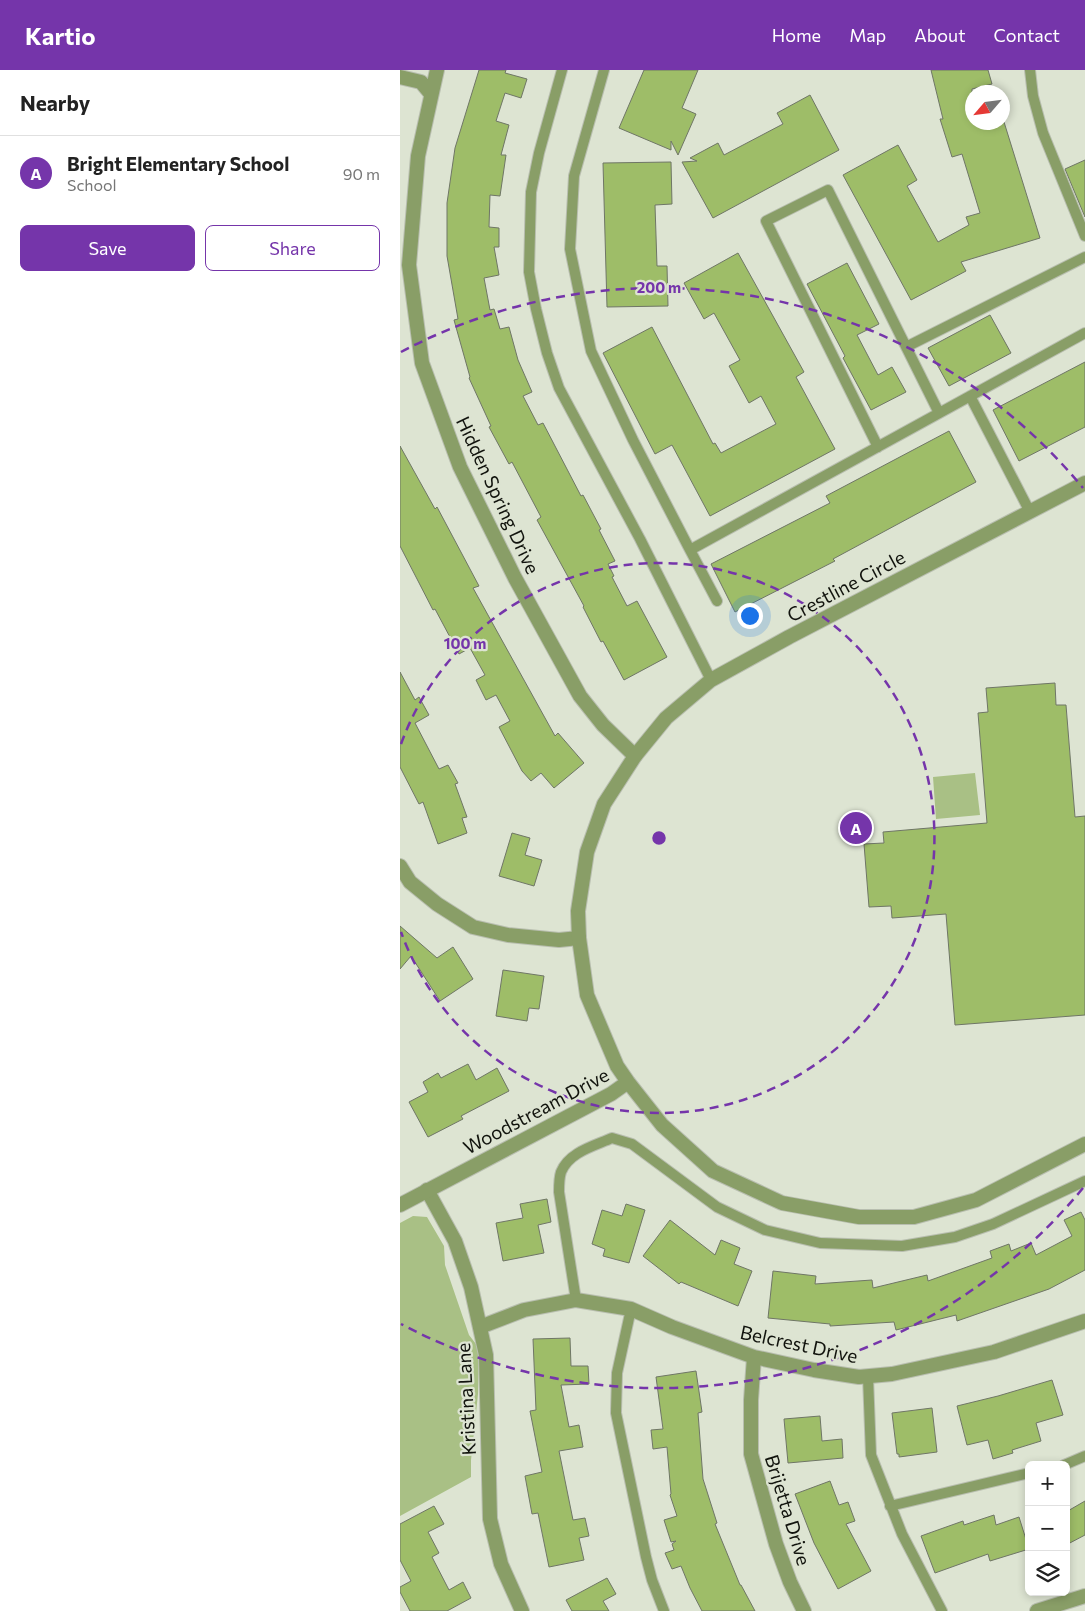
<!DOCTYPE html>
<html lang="en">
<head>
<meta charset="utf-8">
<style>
  body { margin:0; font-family:Commissioner,sans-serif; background:#f6f6f6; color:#222 }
  .controls { position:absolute; right:15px; bottom:15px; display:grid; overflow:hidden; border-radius:8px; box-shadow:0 2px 8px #0003 }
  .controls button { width:45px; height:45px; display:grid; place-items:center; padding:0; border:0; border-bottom:1px solid #e0e0e0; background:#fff; color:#222; font:25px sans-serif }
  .compass { position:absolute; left:565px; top:15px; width:45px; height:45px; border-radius:50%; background:#fff; box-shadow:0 2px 8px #0003; rotate:242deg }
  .you { position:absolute; left:349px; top:545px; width:18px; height:18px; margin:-12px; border:4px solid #fff; border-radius:50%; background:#1a73e8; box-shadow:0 0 0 8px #1a73e833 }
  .badge { display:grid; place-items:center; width:32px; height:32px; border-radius:50%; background:#7535aa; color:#fff; font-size:16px; font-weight:700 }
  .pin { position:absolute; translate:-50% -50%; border:2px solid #fff; box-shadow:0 1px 5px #0006 }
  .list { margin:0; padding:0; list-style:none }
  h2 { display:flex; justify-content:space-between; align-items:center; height:65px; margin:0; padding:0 20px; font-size:21px }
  h2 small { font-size:16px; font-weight:400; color:#767676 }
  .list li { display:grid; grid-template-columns:32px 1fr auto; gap:15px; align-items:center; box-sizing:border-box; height:75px; padding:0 20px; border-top:1px solid #e0e0e0 }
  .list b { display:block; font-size:19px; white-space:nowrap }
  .list p { margin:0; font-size:16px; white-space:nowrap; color:#767676 }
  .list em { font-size:16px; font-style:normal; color:#767676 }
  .actions { display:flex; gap:10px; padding:15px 20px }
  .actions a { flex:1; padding:11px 0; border:1px solid #7535aa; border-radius:8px; text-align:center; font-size:18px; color:#7535aa }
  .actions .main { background:#7535aa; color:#fff }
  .icon { flex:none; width:28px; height:28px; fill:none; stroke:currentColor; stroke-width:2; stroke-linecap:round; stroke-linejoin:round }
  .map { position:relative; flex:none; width:685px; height:1541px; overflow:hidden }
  header { display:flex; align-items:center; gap:30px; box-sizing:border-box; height:70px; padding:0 25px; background:#7535aa; color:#fff }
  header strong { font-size:24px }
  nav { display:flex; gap:28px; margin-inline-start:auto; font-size:18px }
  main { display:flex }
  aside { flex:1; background:#fff }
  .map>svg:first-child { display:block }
  .green { fill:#a9c085 }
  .building { fill:#9ebd68; stroke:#6f7666 }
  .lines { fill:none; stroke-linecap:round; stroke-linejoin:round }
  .service-casing { stroke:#b8beaf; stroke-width:12 }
  .minor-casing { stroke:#b8beaf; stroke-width:16 }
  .tertiary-casing { stroke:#b8beaf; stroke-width:16 }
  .service { stroke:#899e67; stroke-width:10 }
  .minor { stroke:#899e67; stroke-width:14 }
  .tertiary { stroke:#899e67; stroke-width:14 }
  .ring { fill:none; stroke:#7535aa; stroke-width:2.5; stroke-dasharray:9 6 }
  .labels { text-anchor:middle; stroke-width:4.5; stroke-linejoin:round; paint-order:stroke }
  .street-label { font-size:19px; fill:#11130d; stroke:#dde4d2 }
  .centre { fill:#7535aa; stroke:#dde4d2; stroke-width:2.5 }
  .ring-label { font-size:15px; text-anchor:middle; font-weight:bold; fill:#7535aa; stroke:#dde4d2; stroke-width:4.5; stroke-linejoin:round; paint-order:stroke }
</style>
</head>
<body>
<header>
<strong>Kartio</strong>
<nav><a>Home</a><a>Map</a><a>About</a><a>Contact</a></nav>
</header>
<main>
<aside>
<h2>Nearby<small></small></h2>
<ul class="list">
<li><span class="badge">A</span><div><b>Bright Elementary School</b><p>School</p></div><em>90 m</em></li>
</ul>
<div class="actions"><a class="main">Save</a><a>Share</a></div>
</aside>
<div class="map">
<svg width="685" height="1541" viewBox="0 0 685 1541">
  <rect width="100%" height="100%" fill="#dde4d2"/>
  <!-- green -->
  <path class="green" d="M575,703l5,42 -44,4 -3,-42z
    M13,1146l14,1 17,29 1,19 24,70 10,13 -1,46 -7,66v17l-71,39v-293z"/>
  <!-- building -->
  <path class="building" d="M79,0h27l-1,3 22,6 -6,19 -16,-5 -9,28 13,4 -8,30h5l-6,41 -10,-1 -1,32 10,1v19h-5l5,28 -15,3 6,32 4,-1 6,20 9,-2 9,33 14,32 -9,4 15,29 5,-2 38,73 2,-1 18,34 -2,1 16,31 -7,3 6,12 -2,1 15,29 10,-5 30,56 -43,23 -21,-39 -2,1 -18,-35 1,-1 -47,-86 4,-3 -29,-55 -3,2 -20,-37 2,-1 -22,-48 1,-1 -16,-57 4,-1 -11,-63v-53l8,-55z
    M244,0h54l-16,38 14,6 -18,41 -7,-14v9l-52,-22z
    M531,0h57l4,14 -20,5v33h32l36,116 -79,24 5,9 -55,29 -68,-125 55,-30 19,35 -10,6 31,56 31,-17 -3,-8 14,-4 -18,-59 -10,3 -12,-38h3z
    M410,25l29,55 -126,68 -31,-56 15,-1 -7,-3 28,-15 6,12 59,-31 -6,-11z
    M685,90v57l-20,-48z
    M271,92l1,42 -17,1 2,61h10l1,40 -61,1 -4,-144z
    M338,183l66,119 -8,5 39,72 -125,67 -38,-71 -17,9 -52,-101 49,-26 61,117 2,-1 6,10 55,-29 -15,-28 -12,7 -20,-37 11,-6 -26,-47 -10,6 -20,-36z
    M447,193l32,61 -22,11 21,40 14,-8 14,25 -35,18 -28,-52 2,-2 -38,-72z
    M590,245l21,38 -62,33 -21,-38z
    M685,292v65l-66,34 -26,-51z
    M549,361l27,51 -143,77 2,2 -100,51 -24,-48 119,-61 -4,-7z
    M0,376l35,63 2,-2 42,79 -6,2 82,148 3,-3 26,30 -30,25 -13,-15 -10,8 -9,-10 -23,-44 11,-6 -14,-26 -10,5 -10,-20 9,-5 -15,-27 -11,6 -24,-45 -2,1 -33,-64z
    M0,602l15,28 4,-3 10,18 -14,8 24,46 9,-4 10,18 -3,1 12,33 -5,1 5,15 -29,11 -15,-42 -4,2 -19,-37z
    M655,613l1,22h10l9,112 10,-1v199l-130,10 -9,-111 -54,4 -1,-12 -22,1 -5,-63 20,-1 -1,-11 104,-9 -9,-110 10,-1 -2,-24z
    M112,763l18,5 -5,17 17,5 -8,26 -35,-10z
    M0,856l37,32 16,-11 20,32 -33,22 -29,-45 -11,13z
    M103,900l41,6 -5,33 -10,-1 -2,13 -31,-5z
    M68,994l8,16 21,-12 12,23 -48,25 2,3 -35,18 -19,-35 19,-10 -5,-10 15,-9 3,5z
    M147,1129l4,23 -13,3 6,28 -41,8 -7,-38 27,-5 -3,-14z
    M226,1134l19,6 -16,53 -26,-7 2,-7 -13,-5 10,-34 20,6z
    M681,1142l4,8v50l-36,19 -92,32 -1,-6 -60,15 -2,-8 -64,4v-2l-62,-6 5,-47 43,5 -1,8 57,-4 1,8 54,-13 1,6 64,-23 -2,-7 19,-7 2,7 20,-8 5,12 36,-19 -8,-16z
    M270,1150l45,35 6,-15 19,8 -6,16 18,7 -14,35 -57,-24 -2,2 -36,-28z
    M170,1268l1,28h17l1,18 -28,1 8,42 10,-2 4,22 -24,4 14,69 12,-2 4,18 -10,2 5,22 -35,7 -11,-54 -6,1 -7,-38 17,-4 -12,-61 6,-1 -3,-71z
    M296,1301l6,41 -4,1 5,66 14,44 -2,1 25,61h1l14,26h-53l-12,-23 -9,-22 -9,3 -7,-16 9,-3 -2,-6 4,-3 -5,1 -7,-22 13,-4 -7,-21 1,-1 -4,-47 -14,2 -2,-19 12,-1 -7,-52z
    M652,1310l11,35 -27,8 5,18 -29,9 1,3 -20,6 -5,-19 -21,5 -10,-39 41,-10z
    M532,1338l5,44 -38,5v-3h-2l-5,-41z
    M420,1346l2,25 20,-2 1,19 -55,5 -4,-44z
    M430,1411l9,24 9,-3 7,19 -9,3 25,47 -33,18 -24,-46 -19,-49z
    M685,1431v34l-19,10v-33z
    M34,1436l10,18 -16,8 11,21 -7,4 17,33 14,-8 8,16 -24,13h-37l-10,-19v-5l11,-6 -11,-21v-36z
    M594,1445l2,10 23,-8 10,32 -39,12 -2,-7 -53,19 -14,-37 42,-15 1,4z
    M207,1508l9,16 -13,7 6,10h-37l-6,-11z"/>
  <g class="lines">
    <defs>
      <path id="service" d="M162,0l-23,83 -8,39 -2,80 7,37 11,44 12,35 81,151 71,141
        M204,0l-30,106 -4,73 21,102 42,89 57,110 395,-217
        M630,0l3,26 10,37 42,103
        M506,277l179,-90
        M570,326l60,116
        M478,377l-112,-226 62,-31 111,223
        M290,480l27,51
        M176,1230l-17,-108c0,-6 0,-14 2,-20 8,-20 33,-26 51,-34l20,6 85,63 48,23 55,13 82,3 53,-9 38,-13 92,-43
        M231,1239l-14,64 -1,40 30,144 6,23 12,31
        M468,1307l3,78 31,79 40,77
        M664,1395l21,-9
        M490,1436l139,-33"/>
      <path id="minor" d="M37,0l-19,86 -9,109 13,98 38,104 55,111 65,118 23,29 32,31
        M0,7l21,5 10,12
        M0,796l10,16 27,22 36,23 35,8 51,5 20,-2
        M27,1120l28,51 16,46 15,68 4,164 11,45 21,47
        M80,1257l44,-17 52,-10 55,9 41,18 82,30 60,13 45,7 33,-3 102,-22 91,-31
        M354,1287l-3,43v54l25,90 14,38 14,29
        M637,1541l48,-15"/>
      <path id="tertiary" d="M685,413l-296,154 -78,43 -45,38 -31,38 -31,48 -17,48 -9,59 1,27 8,57 30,71 11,16 34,43 51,46 69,32 77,14h55l62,-17 109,-56
        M0,1135l211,-111 17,-12"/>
    </defs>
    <!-- service casing -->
    <use href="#service" class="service-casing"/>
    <!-- minor casing -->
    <use href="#minor" class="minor-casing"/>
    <!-- tertiary casing -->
    <use href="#tertiary" class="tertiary-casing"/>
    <!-- service -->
    <use href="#service" class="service"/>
    <!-- minor -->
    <use href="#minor" class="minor"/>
    <!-- tertiary -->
    <use href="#tertiary" class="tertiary"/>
  </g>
  <!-- distance rings -->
  <g class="ring">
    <path d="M1 674A275 275 0 1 1 1 862"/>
    <path d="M683 1118A550 550 0 0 1 1 1254M1 282A550 550 0 0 1 683 418"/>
  </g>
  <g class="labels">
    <!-- street labels -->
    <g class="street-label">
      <text transform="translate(98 425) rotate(65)" y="7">Hidden Spring Drive</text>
      <text transform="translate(446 516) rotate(-28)" y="7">Crestline Circle</text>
      <text transform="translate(136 1041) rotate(-28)" y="7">Woodstream Drive</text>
      <text transform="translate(399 1274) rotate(12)" y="7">Belcrest Drive</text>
      <text transform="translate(66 1329) rotate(-93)" y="7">Kristina Lane</text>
      <text transform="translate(388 1440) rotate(73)" y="7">Brijetta Drive</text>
    </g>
  </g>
  <circle cx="259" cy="768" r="8" class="centre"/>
  <g class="ring-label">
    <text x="259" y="223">200 m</text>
    <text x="65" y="579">100 m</text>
  </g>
</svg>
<div class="controls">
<button>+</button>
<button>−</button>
<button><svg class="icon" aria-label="layers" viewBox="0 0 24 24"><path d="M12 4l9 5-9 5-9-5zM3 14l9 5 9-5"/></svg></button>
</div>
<svg class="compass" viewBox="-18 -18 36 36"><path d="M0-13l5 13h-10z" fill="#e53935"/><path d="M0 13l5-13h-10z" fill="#767676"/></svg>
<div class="you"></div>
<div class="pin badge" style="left:456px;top:758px">A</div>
</div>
</main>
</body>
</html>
